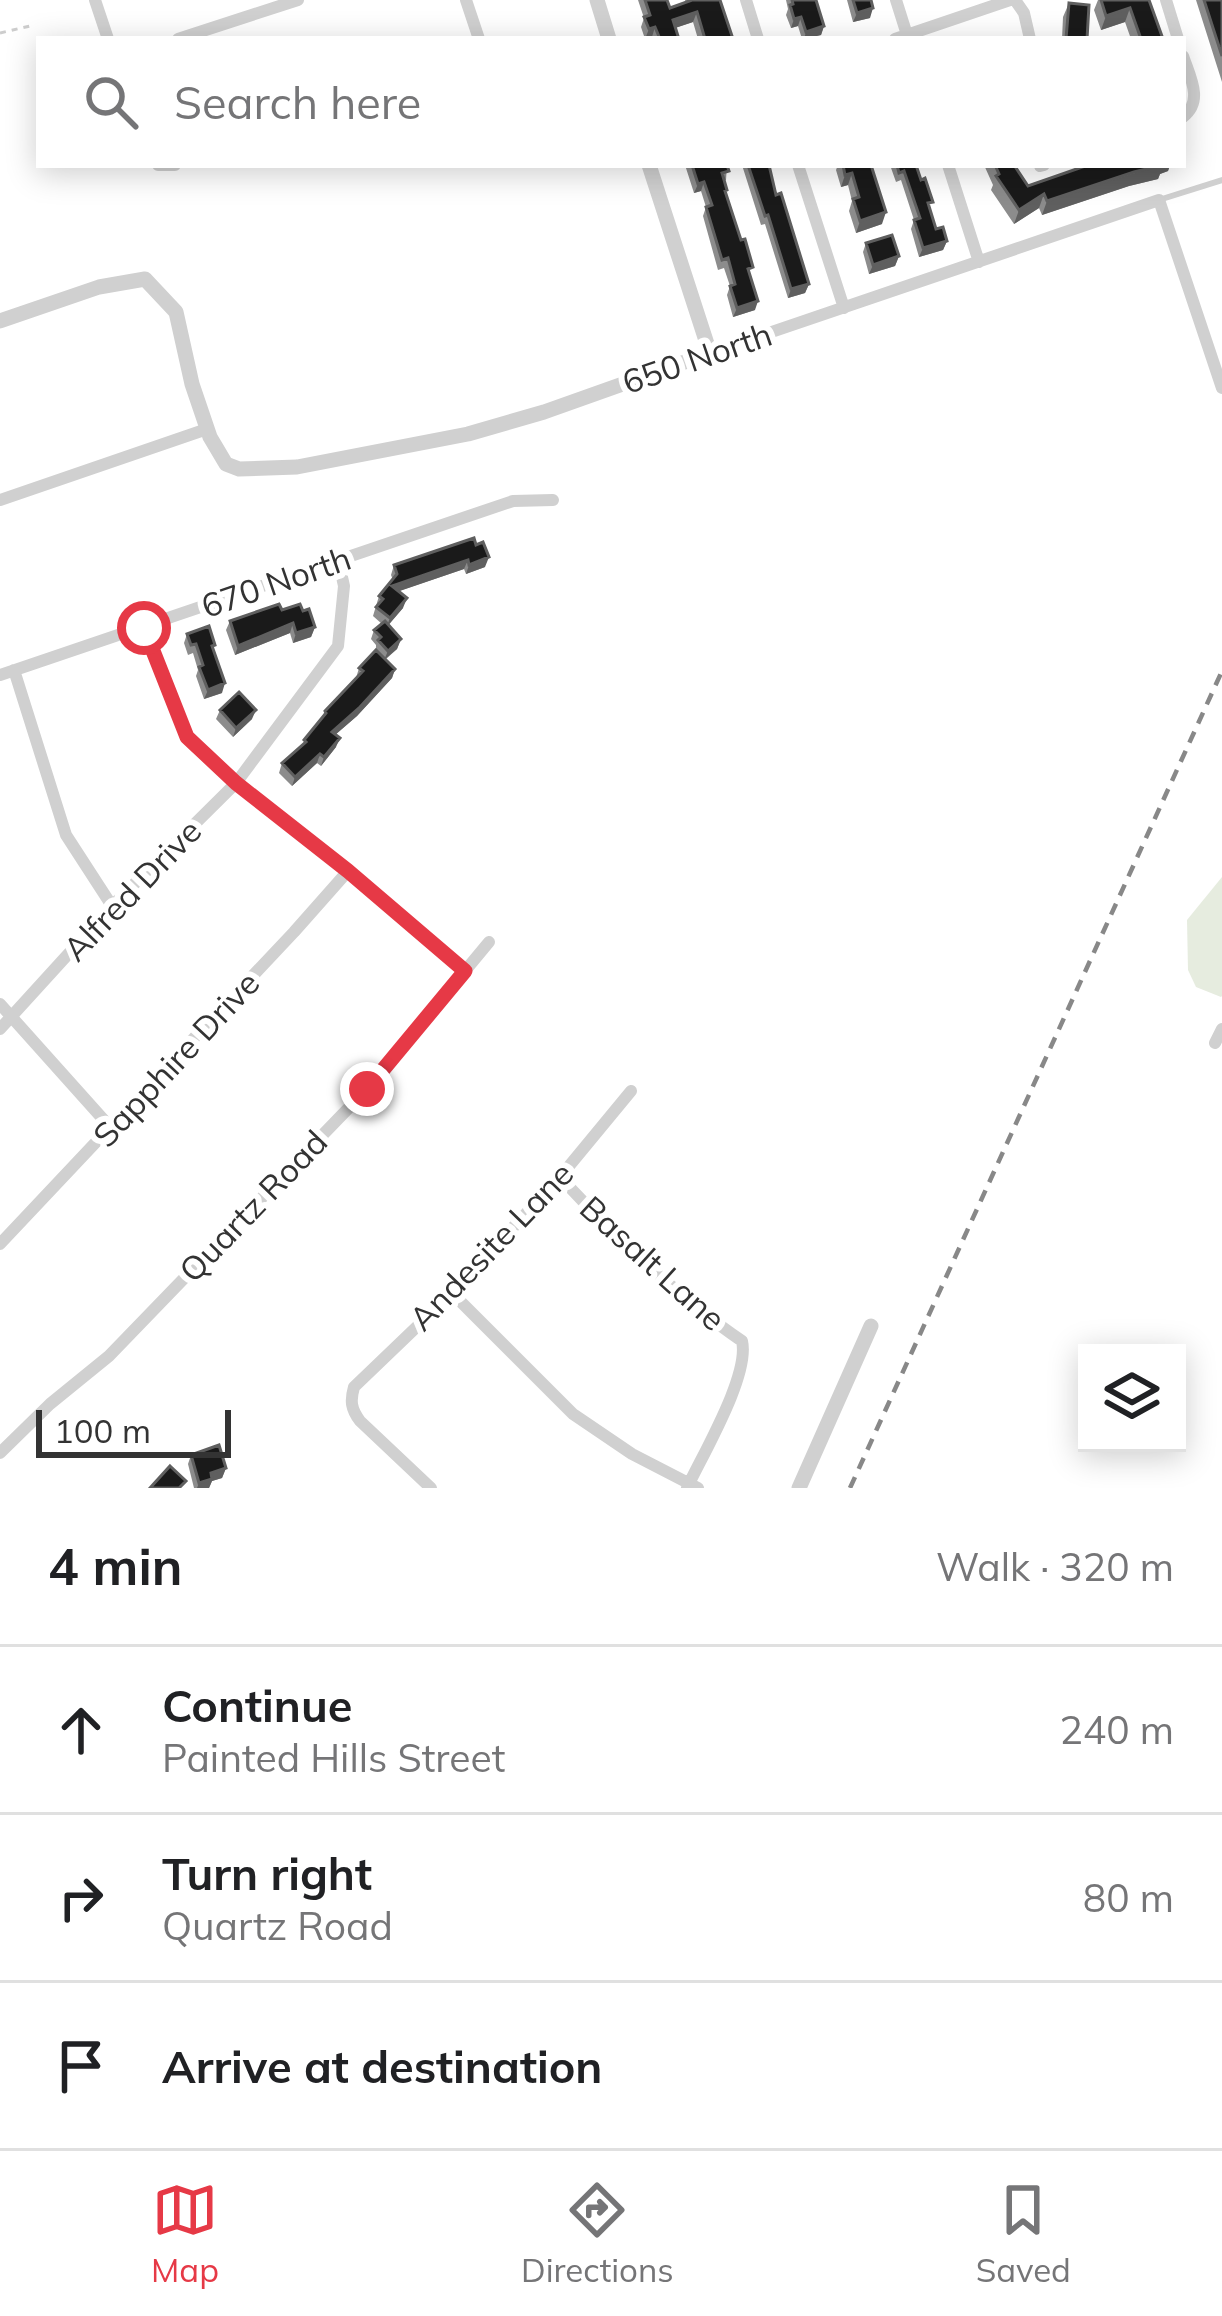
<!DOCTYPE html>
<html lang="en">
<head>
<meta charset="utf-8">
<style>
  body { margin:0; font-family:Mulish,sans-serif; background:#f6f6f6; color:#202124 }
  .controls { position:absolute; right:36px; bottom:36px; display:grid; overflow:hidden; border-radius:0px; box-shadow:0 6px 30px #0003 }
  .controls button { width:108px; height:108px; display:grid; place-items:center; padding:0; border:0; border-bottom:3px solid #e0e0e0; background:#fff; color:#202124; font:60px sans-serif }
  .scale { position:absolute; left:36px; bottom:30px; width:195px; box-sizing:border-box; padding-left:12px; border:6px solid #333; border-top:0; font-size:33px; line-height:42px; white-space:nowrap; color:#333; -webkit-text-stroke:9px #fff; paint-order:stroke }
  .stop { position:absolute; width:36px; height:36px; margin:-27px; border:9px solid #e63946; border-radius:50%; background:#fff }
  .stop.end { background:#e63946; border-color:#fff; box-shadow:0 3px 12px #0008 }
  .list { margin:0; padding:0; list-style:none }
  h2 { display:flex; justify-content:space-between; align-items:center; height:156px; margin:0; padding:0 48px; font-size:51px }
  h2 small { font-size:39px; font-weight:400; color:#757577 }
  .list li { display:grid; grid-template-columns:78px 1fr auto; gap:36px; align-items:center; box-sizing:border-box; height:168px; padding:0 48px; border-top:3px solid #e0e0e0 }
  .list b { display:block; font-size:45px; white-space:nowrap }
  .list p { margin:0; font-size:39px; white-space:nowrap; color:#757577 }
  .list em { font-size:39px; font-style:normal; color:#757577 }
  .icon { flex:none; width:66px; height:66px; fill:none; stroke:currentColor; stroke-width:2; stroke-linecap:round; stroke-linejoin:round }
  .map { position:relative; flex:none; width:1222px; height:1488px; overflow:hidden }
  .search { position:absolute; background:#fff; box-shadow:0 6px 30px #0003; left:36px; right:36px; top:36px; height:132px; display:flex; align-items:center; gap:30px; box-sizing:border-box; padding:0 42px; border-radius:0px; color:#757577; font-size:45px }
  .sheet { height:660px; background:#fff }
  nav { display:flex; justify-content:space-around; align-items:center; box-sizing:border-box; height:168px; border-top:3px solid #e0e0e0; background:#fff; font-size:33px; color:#757577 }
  nav a { display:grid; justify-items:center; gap:6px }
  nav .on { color:#e63946 }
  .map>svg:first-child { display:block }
  .green { fill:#e6ecdf }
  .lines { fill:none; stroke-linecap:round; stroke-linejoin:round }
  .path { stroke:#cdcdcd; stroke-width:3; stroke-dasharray:6 6; stroke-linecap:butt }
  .service { stroke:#d0d0d0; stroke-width:6 }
  .minor { stroke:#d0d0d0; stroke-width:12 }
  .tertiary { stroke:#d0d0d0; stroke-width:15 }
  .rail { stroke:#888; stroke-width:4.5; stroke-dasharray:12 9; stroke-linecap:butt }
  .wall { fill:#8c8c8c }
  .shaded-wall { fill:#5f5f5f }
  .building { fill:#1a1a1a; stroke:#5f5f5f; stroke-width:3 }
  .route { stroke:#e63946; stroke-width:15 }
  .labels { text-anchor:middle; stroke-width:12; stroke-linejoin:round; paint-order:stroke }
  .street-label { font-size:33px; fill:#333; stroke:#fff }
</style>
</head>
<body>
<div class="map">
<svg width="1222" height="1488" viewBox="0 0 1222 1488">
  <rect width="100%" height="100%" fill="#fff"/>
  <!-- green -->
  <path class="green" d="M1222,877v119l-1,1 -25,-10 -8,-17 -1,-50z"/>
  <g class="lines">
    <!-- path -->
    <path class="path" d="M0,33l30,-7"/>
    <!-- service -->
    <path class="service" d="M1162,199l60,-19"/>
    <!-- minor -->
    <path class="minor" d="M95,0l13,39
      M466,0l13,39
      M746,0l12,39
      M896,0l12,38
      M1015,0l9,13 6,26
      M1166,0l12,39
      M178,39l120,-39
      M895,39l115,-39
      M1183,56c7,21 21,45 0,61
      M158,165h17
      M798,165l46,143
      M948,165l31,97
      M1040,166l4,-1
      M710,353l449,-153 63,188
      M0,500l207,-71
      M144,628l43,109 49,46 112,88 117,100
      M14,670l52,165 46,71
      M0,675l513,-174 40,-1
      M0,1004l111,124
      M0,1029l112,-123 124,-123 102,-137 6,-60 -6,-27
      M1215,1043l7,-14
      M560,1177c52,56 120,122 182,164 8,34 -39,113 -55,147
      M0,1244l294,-312 54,-61
      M452,1293l121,121 59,40 66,34
      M0,1453l50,-49 59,-48 258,-267 122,-147
      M431,1488l-71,-67c-9,-12 -10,-20 -6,-34l98,-94 108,-116 71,-86"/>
    <!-- tertiary -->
    <path class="tertiary" d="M597,0l12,39
      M0,321l99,-34 46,-8 31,33 16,72 18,53 16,27 13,5 58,-2 171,-33 76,-22 166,-59 -61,-188
      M799,1488l72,-162"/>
    <!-- rail -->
    <path class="rail" d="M850,1488l372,-817"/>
  </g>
  <!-- wall -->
  <path class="wall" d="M638,0h29l3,8 16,-5 -1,-3h35l13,39h-35l-5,-17 -18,6 2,11h-25v-2l-7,2 -4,-12 3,-9z
    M786,0h30l8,26 -3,9 -19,4 -4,-13 -7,2 -5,-13 2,-6z
    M847,0h24l-1,18 -17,4z
    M1098,0h51l14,39h-32l-6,-17 -24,8 -7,-20z
    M1196,0h26v82z
    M1069,3l18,36h-25l1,-22z
    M685,165h42l-1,15 -2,1 2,13 24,82 5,34 -22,7 -6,-22 3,-9 -6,-18 -6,2 -15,-54 3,-9 -5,-16 -7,2z
    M742,165h27l7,30 33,89 -4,9 -17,5 -23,-74 -4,1z
    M838,165h33l11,59 -26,9 -7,-22 3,-10 -4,-16 -7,2 -5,-17z
    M890,165h26l20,64 11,12 -4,9 -24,7 -8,-28 3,-9 -13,-40 -5,2z
    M984,165h35l-4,2 13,19 60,-21h82l-2,6 -8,3 -2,5 -29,7 -87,29 -3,-7 -25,16 -23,-34 2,-5z
    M866,243l33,13 -4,10 -26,8 -6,-22z
    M474,538l11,29 -19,7 -2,-5 -65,22 4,17 -15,17 13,14 -4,10 -12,11 10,9 -3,9 -35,38 -22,19 1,12 -15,19 -4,-3 -25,23 -13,-13 3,-10 20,-18 20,-27 3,-7 31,-33 3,-10 17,-18v-5l-5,-6 3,-9 8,-6 -9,-8 6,-20 14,-16 -2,-5 3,-10z
    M282,610l21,1 12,16 -4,10 -18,6 -3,-10 -55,22 -9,-25 4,-9z
    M187,634l28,11 -2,5 9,43 -18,6 -8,-23 2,-6 -5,-17 -5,2 -4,-12z
    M220,710l32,9 -19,18 -17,-18z
    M191,1455l35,13 -4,10 -10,3 -3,7h-15l-6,-24z"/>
  <!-- shaded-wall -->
  <path class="shaded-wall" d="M873,8l-3,10 -17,4 4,-9z
    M1130,8l-5,14 -24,8 5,-14z
    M697,12l-4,10 -24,8 4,-10z
    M801,17l-3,9 -7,2 3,-9z
    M824,26l-3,9 -17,4 2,-7z
    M655,27l-3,10 -7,2 4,-10z
    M1160,165h10l-2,6 -8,3 -2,5 -29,7 -87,29 5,-14z
    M852,173l-4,12 -7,2 4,-12z
    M704,182l-3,9 -7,2 4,-9z
    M1044,194l-5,14 -25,16 5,-14z
    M886,212l-4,12 -26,9 4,-12z
    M947,241l-4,9 -24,7 4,-9z
    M899,256l-4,10 -26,8 4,-9z
    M809,284l-4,9 -17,5 3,-9z
    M758,301l-3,9 -22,7 4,-9z
    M489,557l-4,10 -19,7 3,-9z
    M468,560l-4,9 -76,26 4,-9z
    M407,598l-4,10 -17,20 4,-10z
    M293,623l-3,10 -55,22 3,-9z
    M315,627l-4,10 -18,6 3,-10z
    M401,639l-4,10 -13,11 4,-9z
    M395,669l-3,9 -35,38 -29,25 4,-9z
    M225,683l-3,10 -18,6 4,-9z
    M256,710l-4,9 -19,18 3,-9z
    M340,738l-4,9 -15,19 3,-9z
    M320,754l-3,9 -25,23 3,-9z
    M226,1468l-4,10 -10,3 -3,7h-12l2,-5 12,-10z"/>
  <!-- building -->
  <path class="building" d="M645,0h22l3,8 22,-8h28l13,39h-28l-8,-27 -24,8 5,16 -3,3h-15l-5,-12 -6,2 -5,-12 6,-2z
    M792,0h24l8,26 -18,6 -5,-15 -7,2 -4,-14 3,-1z
    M853,0h18l2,8 -16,5z
    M1101,0h48l14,39h-22l-11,-31 -24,8z
    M1204,0h18v56z
    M1069,3l20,2 -2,34h-21z
    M692,165h35l2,6 -7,2 5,17 -2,1 16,49 4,-1 8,28 -5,2 10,32 -21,7 -7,-22 5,-2 -7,-26 -6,2 -16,-53 6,-2 -8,-23 -6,2z
    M748,165h21l7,30 5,-2 28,91 -18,5 -23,-74 -3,1z
    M843,165h28l15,47 -26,9 -7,-22 6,-2 -7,-24 -7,2z
    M897,165h19l5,15 4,-2 8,24 -5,1 8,26 7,-2 4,14 -24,7 -9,-28 6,-2 -16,-47 -5,2z
    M995,165h19l14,21 60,-21h75l-29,7 -87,29 -3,-7 -25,16 -23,-34 3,-2z
    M892,235l7,21 -26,9 -7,-22z
    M474,538l2,7 7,-3 6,15 -20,8 -1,-5 -76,26 15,12 -17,20 -14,-11 7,-8 -4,-3 18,-22 -3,-9z
    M279,604l3,6 18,-6 3,7 6,-2 6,18 -19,6 -3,-10 -55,23 -8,-25z
    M385,621l16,18 -13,12 -10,-11 3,-3 -7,-7z
    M209,626l6,19 -3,1 13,37 -17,7 -9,-23 4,-2 -7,-21 -5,1 -4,-11z
    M376,650l19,19 -35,38 -28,25 8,6 -16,19 -4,-3 -25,23 -13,-14 24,-21 -2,-2 22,-27 -1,-2 38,-40 -4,-3z
    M239,692l17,18 -20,18 -16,-18z
    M219,1445l7,23 -15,5 1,6 -13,4 -8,-28z
    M170,1466l16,15 -7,7h-29z"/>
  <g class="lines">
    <!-- route -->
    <path class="route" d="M144,628l43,109 49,46 112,88 117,100 -98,118"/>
  </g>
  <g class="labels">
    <!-- street labels -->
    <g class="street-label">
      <text transform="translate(697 358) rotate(-19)" y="12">650 North</text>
      <text transform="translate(276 582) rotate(-19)" y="12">670 North</text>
      <text transform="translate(132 890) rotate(-46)" y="12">Alfred Drive</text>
      <text transform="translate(176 1059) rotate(-47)" y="12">Sapphire Drive</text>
      <text transform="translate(253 1206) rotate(-46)" y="12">Quartz Road</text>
      <text transform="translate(491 1246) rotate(-46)" y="12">Andesite Lane</text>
      <text transform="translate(653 1263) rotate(42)" y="12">Basalt Lane</text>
    </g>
  </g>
</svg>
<div class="controls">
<button><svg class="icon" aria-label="layers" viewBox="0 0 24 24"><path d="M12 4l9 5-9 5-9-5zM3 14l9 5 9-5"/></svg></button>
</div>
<div class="scale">100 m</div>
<div class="stop" style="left:144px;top:628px"></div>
<div class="stop end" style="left:367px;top:1089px"></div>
<div class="search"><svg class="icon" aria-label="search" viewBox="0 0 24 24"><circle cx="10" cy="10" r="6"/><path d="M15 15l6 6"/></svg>Search here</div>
</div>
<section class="sheet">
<h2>4 min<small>Walk · 320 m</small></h2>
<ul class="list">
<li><svg class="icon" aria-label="ahead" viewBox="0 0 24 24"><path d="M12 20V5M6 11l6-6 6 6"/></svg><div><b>Continue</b><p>Painted Hills Street</p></div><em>240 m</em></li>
<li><svg class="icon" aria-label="right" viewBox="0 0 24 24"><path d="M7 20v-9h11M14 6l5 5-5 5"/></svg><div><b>Turn right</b><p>Quartz Road</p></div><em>80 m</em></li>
<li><svg class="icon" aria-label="arrive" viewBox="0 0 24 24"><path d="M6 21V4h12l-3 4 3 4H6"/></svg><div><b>Arrive at destination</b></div></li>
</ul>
</section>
<nav>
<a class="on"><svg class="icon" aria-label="map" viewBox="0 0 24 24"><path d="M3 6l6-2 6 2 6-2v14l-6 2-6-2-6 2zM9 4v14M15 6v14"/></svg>Map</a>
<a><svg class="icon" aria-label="directions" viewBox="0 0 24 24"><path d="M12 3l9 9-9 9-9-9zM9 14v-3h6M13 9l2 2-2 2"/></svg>Directions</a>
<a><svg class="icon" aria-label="saved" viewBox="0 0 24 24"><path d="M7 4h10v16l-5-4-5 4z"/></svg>Saved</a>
</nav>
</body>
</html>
